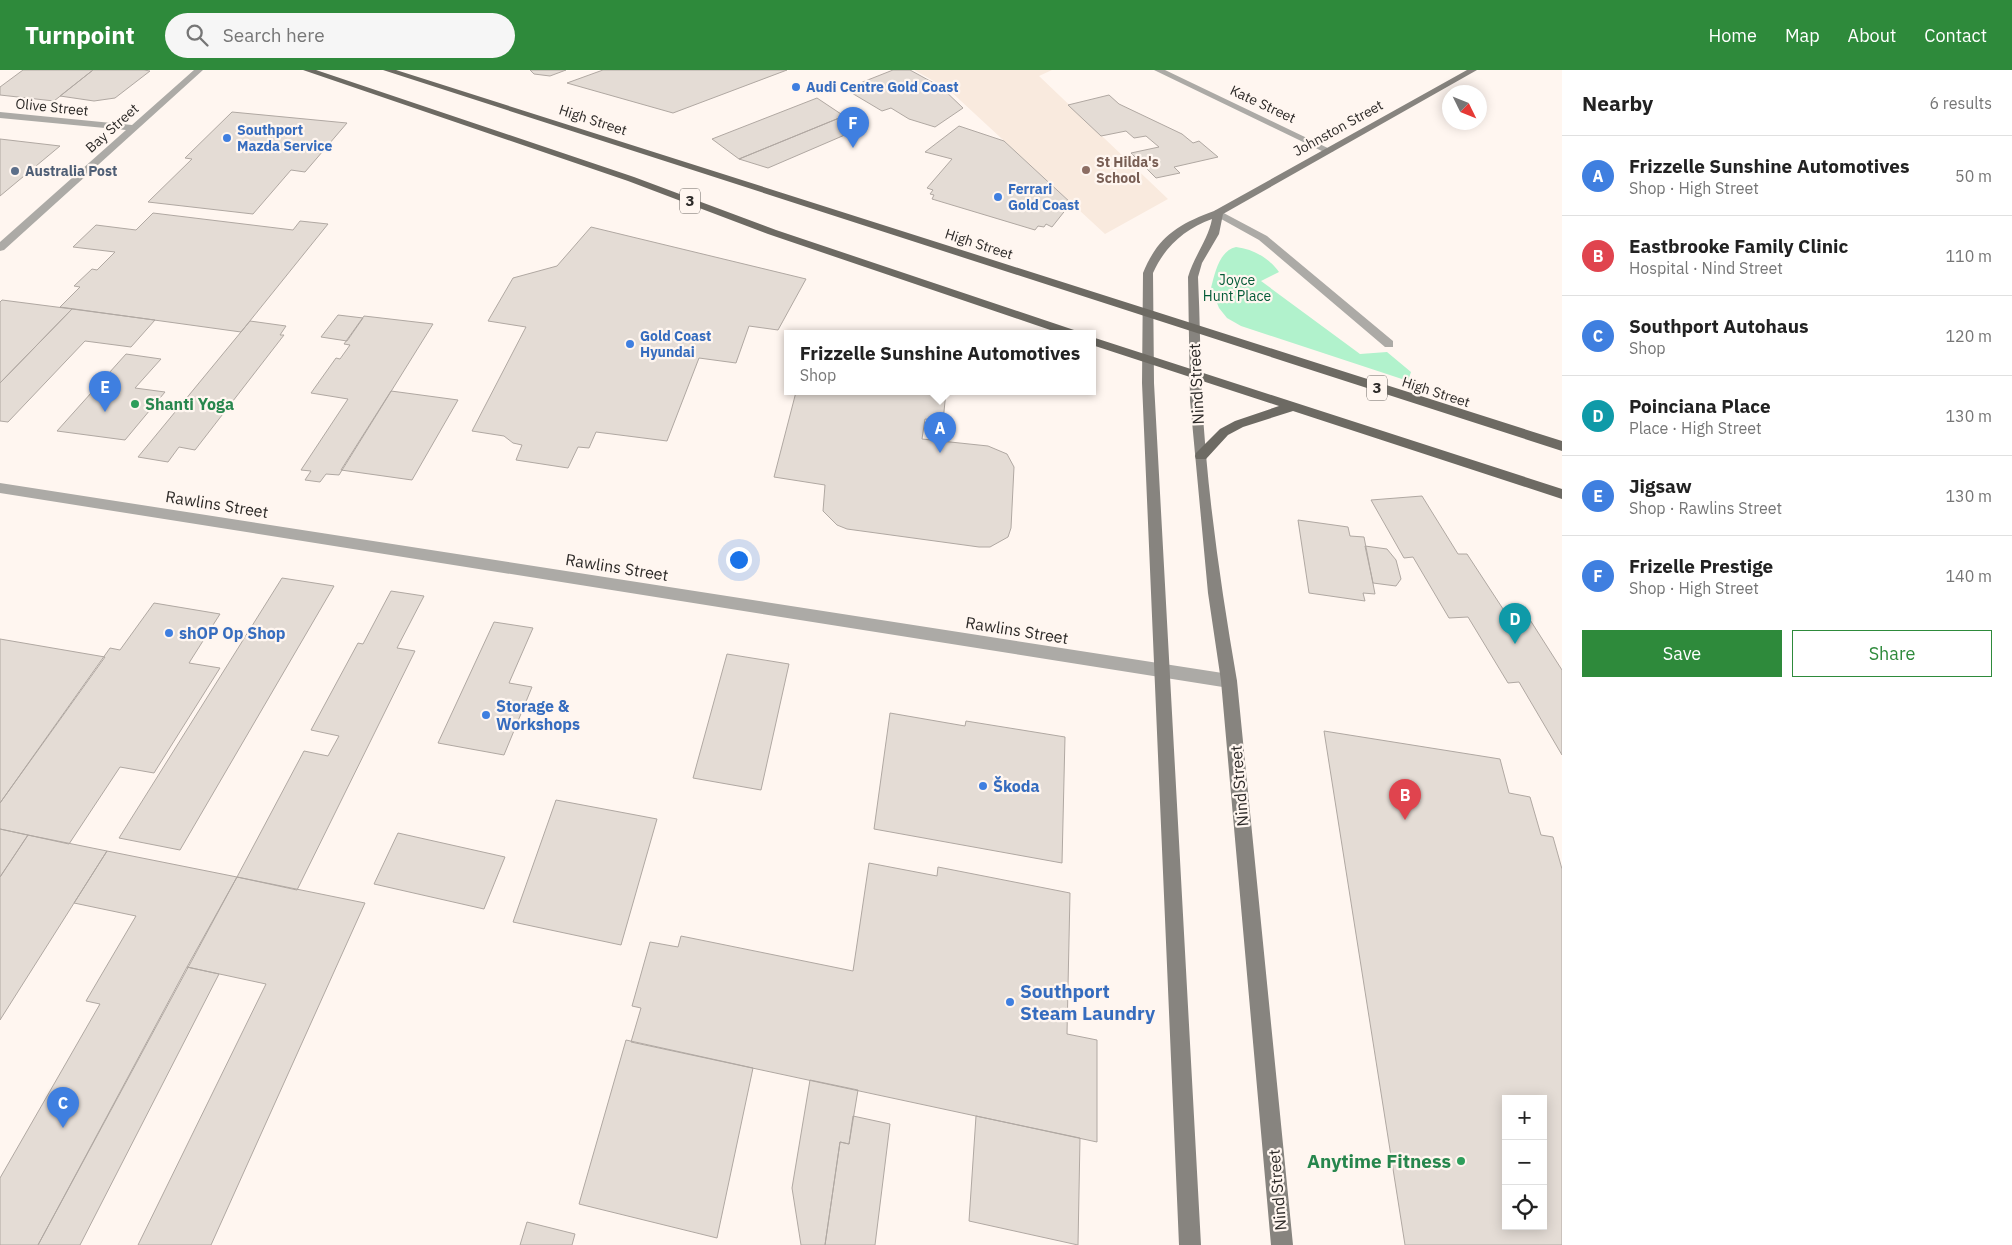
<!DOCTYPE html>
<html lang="en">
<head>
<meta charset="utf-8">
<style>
  body { margin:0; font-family:"IBM Plex Sans",sans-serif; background:#f6f6f6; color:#222 }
  .controls { position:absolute; right:15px; bottom:15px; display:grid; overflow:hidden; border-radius:0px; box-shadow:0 2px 12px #0003 }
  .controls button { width:45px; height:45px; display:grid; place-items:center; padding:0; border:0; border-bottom:1px solid #e0e0e0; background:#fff; color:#222; font:25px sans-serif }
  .compass { position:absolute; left:1442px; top:15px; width:45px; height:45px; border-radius:50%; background:#fff; box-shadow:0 2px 12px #0003; rotate:133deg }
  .you { position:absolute; left:738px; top:489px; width:18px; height:18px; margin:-12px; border:4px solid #fff; border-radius:50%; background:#1a73e8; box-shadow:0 0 0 8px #1a73e833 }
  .badge { display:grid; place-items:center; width:32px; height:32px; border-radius:50%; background:#2e8a3b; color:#fff; font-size:16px; font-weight:700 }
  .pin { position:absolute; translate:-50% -41px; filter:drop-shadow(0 1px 2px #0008) }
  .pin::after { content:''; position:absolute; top:26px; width:18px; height:15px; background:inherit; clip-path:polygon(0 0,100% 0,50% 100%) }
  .popup { position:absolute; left:784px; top:260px; width:312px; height:65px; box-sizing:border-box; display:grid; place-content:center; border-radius:0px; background:#fff; filter:drop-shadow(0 1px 4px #0005); font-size:16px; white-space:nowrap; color:#767676 }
  .popup b { font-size:19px; color:#222 }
  .popup::after { content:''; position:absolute; left:50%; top:100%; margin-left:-10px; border:10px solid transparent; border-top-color:#fff }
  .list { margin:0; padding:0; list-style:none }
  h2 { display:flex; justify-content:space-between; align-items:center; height:65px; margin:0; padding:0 20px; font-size:21px }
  h2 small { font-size:16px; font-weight:400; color:#767676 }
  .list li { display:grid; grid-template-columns:32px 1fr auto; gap:15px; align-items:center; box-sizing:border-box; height:80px; padding:0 20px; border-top:1px solid #e0e0e0 }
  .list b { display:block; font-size:19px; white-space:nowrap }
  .list p { margin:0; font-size:16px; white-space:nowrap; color:#767676 }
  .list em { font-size:16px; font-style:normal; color:#767676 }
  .actions { display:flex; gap:10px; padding:15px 20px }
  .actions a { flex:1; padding:11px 0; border:1px solid #2e8a3b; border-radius:0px; text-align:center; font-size:18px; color:#2e8a3b }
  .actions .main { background:#2e8a3b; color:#fff }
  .icon { flex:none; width:28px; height:28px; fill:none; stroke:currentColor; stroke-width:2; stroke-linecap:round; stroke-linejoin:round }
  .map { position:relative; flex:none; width:1562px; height:1175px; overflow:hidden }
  header { display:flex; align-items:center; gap:30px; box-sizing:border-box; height:70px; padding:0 25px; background:#2e8a3b; color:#fff }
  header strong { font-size:24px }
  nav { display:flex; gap:28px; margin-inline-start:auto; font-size:18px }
  .search { width:350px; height:45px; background:#f6f6f6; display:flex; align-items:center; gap:12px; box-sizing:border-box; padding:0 18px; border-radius:28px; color:#767676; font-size:19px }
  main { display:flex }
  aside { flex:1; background:#fff }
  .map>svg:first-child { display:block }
  .built { fill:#f9eade }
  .green { fill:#b1f2cc }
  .building { fill:#e4dcd5; stroke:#b0a8a2; fill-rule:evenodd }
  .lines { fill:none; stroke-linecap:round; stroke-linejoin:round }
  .street { fill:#acaaa6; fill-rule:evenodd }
  .secondary { fill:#87847f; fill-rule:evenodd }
  .primary { fill:#6d6a63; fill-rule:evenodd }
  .shop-dot { fill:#3f7fe0; stroke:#fff6f0; stroke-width:2 }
  .education-dot { fill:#8d6e63; stroke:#fff6f0; stroke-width:2 }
  .service-dot { fill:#5c6f8a; stroke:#fff6f0; stroke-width:2 }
  .leisure-dot { fill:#2e9e5b; stroke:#fff6f0; stroke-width:2 }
  .labels { text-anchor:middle; stroke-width:4.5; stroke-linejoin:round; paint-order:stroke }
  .far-shop-label { font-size:14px; font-weight:bold; fill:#366cbe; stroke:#fff6f0; text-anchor:start }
  .far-street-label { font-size:14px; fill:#2c2927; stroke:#fff6f0 }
  .far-education-label { font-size:14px; font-weight:bold; fill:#785e54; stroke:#fff6f0; text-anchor:start }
  .far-service-label { font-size:14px; font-weight:bold; fill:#4e5e75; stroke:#fff6f0; text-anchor:start }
  .far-park-label { font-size:14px; fill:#055b38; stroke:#fff6f0 }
  .shield { fill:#fff6f0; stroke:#6b6663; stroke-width:1 }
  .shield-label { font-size:15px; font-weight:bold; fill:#2c2927 }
  .street-label { font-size:16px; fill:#2c2927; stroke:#fff6f0 }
  .leisure-label { font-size:16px; font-weight:bold; fill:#27864d; stroke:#fff6f0; text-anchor:start }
  .shop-label { font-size:16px; font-weight:bold; fill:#366cbe; stroke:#fff6f0; text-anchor:start }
  .near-shop-label { font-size:19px; font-weight:bold; fill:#366cbe; stroke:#fff6f0; text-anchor:start }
  .near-leisure-label { font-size:19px; font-weight:bold; fill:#27864d; stroke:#fff6f0; text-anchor:end }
</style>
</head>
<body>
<header>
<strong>Turnpoint</strong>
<div class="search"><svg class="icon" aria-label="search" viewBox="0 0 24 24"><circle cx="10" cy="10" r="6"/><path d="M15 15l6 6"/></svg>Search here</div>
<nav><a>Home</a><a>Map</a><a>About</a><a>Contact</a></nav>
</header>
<main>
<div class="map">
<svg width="1562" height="1175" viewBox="0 0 1562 1175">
  <rect width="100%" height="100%" fill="#fff6f0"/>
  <!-- built -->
  <path class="built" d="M914,0h138l-13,6 129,123 -63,35 -157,-145z"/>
  <!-- green -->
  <path class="green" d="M1236,177c17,2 33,11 43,25l-18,9 99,73 27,-2 24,20 -3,9 -167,-55 -14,-8 -8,-10 -8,-20c4,-15 8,-37 25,-41z"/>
  <!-- building -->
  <path class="building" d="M23,0h70l-39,31 -54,-6v-8z
    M93,0h51l6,1 -35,27 -21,3 -34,-5z
    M530,0h36l-16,6 -16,-2z
    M603,0h184l-114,43 -106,-30z
    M893,0h17l31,17 22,21 -28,19 -26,-8 -18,-11 -9,3 -37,-22z
    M1109,25l10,9 63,30 11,9 6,-2 19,16 -44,10 6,6 -24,5 -25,-25 28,-6 -13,-11 -12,2 -8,-7 -25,5 -33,-31z
    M817,28l27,18 -105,43 -27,-20z
    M232,42l115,11 -42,49 -14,-2 -38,44 -105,-12 44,-43 -7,-1z
    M849,44l5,17 -86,37 -29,-9z
    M959,56l45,15 67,62 -19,24 -6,-3 -2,3 -6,-1 -3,4 -103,-31 2,-4 -4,-1 3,-4 -6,-2 25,-29 -27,-7z
    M0,69l60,7 -60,50z
    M153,143l140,17 7,-9 28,3 -87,108 -181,-25 20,-20 -6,-1 18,-17 5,1 18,-18 -42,-5 23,-22 40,5z
    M591,157l215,52 -28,51 -29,-4 -13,37 -37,-5 -32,83 -71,-9 -7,16 -11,-1 -10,21 -52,-8 6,-15 -9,-2 -9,-7 -32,-5 54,-104 -38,-6 25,-43 44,-12z
    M2,230l70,9 -72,74v-81z
    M72,239l83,11 -24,27 -46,-6 -77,81 -8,-1v-38z
    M338,245l25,3 -16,23 -26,-4z
    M364,246l69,8 -94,151 -13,-1 -6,8 -15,-2 6,-9 -10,-1 47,-71 -37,-6 25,-35 4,1 10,-14 -6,-1z
    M250,251l36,5 -6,9h4l-89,115 -16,-3 -11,15 -30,-5z
    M126,284l35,5 -26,29 30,4 -40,48 -68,-9z
    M391,321l67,9 -46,80 -71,-10z
    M796,322h150l-3,29 -18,-2 -3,20 66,7 19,8 7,13 -3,61 -3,9 -18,10h-11l-132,-18 -10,-4 -14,-14 2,-26 -51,-8z
    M1422,426l36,58h9l38,58h20l37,58v85l-43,-73 -11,1 -40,-66 -19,1 -36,-61 -9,1 -33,-58z
    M1298,450l50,7 2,9 14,1 11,57 -12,-1 2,8 -56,-8z
    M1365,476l22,3 9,11 5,19 -5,7 -23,-3z
    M282,508l52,8 -154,264 -61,-12z
    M391,521l33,5 -27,52 18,3 -118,239 -60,-13 67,-126 24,5 11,-20 -28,-6 47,-87 5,1z
    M154,533l66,11 -31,49 31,5 -66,105 -34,-6 -51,77 -69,-15v-26l110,-155 10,2z
    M494,552l39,6 -24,55 23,4 -28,68 -66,-12z
    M0,569l105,18 -105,146z
    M727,584l62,10 -28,126 -68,-12z
    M890,643l75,13 1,-5 99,16 -3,126 -188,-34z
    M1324,661l176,28 9,34 21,4 11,38 12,2 9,32v376h-157zM1506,1029h37v127h-37z
    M556,730l101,19 -36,126 -108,-23z
    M0,759l28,6 -28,42z
    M398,763l107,24 -21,52 -110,-25z
    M28,765l79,16 -107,169v-143z
    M107,781l130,26 -199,368h-38v-67l100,-174 -14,-3 50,-85 -62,-13z
    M869,793l68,13 1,-9 132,26 -3,141 30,6v102l-466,-100 10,-34 -9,-2 18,-64 28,5 3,-11 172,35z
    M237,807l128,26 -154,342h-73l128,-261 -79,-17z
    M187,897l32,7 -139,271h-42z
    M626,970l127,28 -36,170 -138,-34z
    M810,1010l48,10 -9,54 -9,-2 -15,103h-24l-9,-57z
    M853,1046l37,8 -15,121h-50l15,-103 9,2z
    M976,1046l104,22 -2,107 -109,-24z
    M527,1152l48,12 -3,11h-52z"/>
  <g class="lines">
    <!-- street -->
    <path class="street" d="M194,0h9l-199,180 -4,1v-9l126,-112 -126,-12v-6l132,13z
      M1154,0h11l169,81 -8,2z
      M1218,140l49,26 126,105v6h-8l-126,-107 -45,-25v-4z
      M0,413l1229,191 5,2 3,5 -3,5 -5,2 -1229,-195z"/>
    <!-- secondary -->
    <path class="secondary" d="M1467,0h10l-254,144 -4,20 -17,29 -4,14c2,40 2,81 4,121 5,95 19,190 35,283l56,564h-22l-50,-564 -13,-88 -18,-193 -2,-123c6,-21 20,-37 24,-58 -27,10 -47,27 -59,54l1,110 47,862h-22l-37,-862 1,-110c15,-37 36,-49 71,-62z"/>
    <!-- primary -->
    <path class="primary" d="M303,0h13l318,107 142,53 301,101 2,3h-17l-294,-100 -140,-53z
      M383,0h13l1166,371v10z
      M1092,267l470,152v10l-269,-88 -50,16 -15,8 -22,24h-10l-1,-3 1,-3 24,-24 15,-8 44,-15 -187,-61z"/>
  </g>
  <!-- markers -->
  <g class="shop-dot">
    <circle cx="796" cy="17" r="5"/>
    <circle cx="227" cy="68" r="5"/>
    <circle cx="998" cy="127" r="5"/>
    <circle cx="630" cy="274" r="5"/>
    <circle cx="169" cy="563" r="5"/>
    <circle cx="486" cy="645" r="5"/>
    <circle cx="983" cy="716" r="5"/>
    <circle cx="1010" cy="932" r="5"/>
  </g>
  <circle class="education-dot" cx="1086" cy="100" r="5"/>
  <circle class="service-dot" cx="15" cy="101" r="5"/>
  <g class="leisure-dot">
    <circle cx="135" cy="334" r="5"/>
    <circle cx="1461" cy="1091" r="5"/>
  </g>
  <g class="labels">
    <!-- far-shop labels -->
    <g class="far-shop-label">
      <text x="806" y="22">Audi Centre Gold Coast</text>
      <text x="237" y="65">Southport<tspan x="237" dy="16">Mazda Service</tspan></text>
      <text x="1008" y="124">Ferrari<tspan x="1008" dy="16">Gold Coast</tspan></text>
      <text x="640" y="271">Gold Coast<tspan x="640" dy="16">Hyundai</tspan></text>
    </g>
    <!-- far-street labels -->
    <g class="far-street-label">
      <text transform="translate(1263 34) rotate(25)" y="5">Kate Street</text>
      <text transform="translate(52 37) rotate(6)" y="5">Olive Street</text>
      <text transform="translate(593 50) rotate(18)" y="5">High Street</text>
      <text transform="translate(112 58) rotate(-42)" y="5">Bay Street</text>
      <text transform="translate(1338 58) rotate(-29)" y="5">Johnston Street</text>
      <text transform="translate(979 174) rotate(18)" y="5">High Street</text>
      <text transform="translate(1436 322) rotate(18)" y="5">High Street</text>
    </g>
    <!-- far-education labels -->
    <g class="far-education-label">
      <text x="1096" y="97">St Hilda's<tspan x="1096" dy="16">School</tspan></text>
    </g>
    <!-- far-service labels -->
    <g class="far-service-label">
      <text x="25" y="106">Australia Post</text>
    </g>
    <!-- far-park labels -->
    <g class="far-park-label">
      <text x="1237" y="215">Joyce<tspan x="1237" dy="16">Hunt Place</tspan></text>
    </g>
    <!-- shield labels -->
    <g class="shield">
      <rect x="680" y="118.5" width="20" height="25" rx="4"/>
      <rect x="1367" y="305.5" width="20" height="25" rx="4"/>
    </g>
    <g class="shield-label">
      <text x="690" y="136">3</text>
      <text x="1377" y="323">3</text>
    </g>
    <!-- street labels -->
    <g class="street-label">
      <text transform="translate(1196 314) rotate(-93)" y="6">Nind Street</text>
      <text transform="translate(217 434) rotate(9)" y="6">Rawlins Street</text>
      <text transform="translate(617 497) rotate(9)" y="6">Rawlins Street</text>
      <text transform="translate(1017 560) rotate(9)" y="6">Rawlins Street</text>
      <text transform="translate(1239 716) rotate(-95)" y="6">Nind Street</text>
      <text transform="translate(1277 1120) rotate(-95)" y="6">Nind Street</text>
    </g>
    <!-- leisure labels -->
    <g class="leisure-label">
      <text x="145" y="340">Shanti Yoga</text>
    </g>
    <!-- shop labels -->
    <g class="shop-label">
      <text x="179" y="569">shOP Op Shop</text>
      <text x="496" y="642">Storage &amp;<tspan x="496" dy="18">Workshops</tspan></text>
      <text x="993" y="722">Škoda</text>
    </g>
    <!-- near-shop labels -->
    <g class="near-shop-label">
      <text x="1020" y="928">Southport<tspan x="1020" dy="22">Steam Laundry</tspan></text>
    </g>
    <!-- near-leisure labels -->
    <g class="near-leisure-label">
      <text x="1451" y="1098">Anytime Fitness</text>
    </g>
  </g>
</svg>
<div class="controls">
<button>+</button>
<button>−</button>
<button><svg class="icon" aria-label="locate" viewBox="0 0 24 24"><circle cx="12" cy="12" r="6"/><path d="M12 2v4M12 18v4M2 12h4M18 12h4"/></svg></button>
</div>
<svg class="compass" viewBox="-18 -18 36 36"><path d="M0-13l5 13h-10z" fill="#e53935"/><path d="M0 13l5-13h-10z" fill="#767676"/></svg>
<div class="you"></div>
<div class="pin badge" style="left:940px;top:383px;background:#3f7fe0">A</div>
<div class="popup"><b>Frizzelle Sunshine Automotives</b>Shop</div>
<div class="pin badge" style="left:1405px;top:750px;background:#e0444e">B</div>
<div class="pin badge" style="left:63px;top:1058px;background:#3f7fe0">C</div>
<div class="pin badge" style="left:1515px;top:574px;background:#0f9aa8">D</div>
<div class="pin badge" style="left:105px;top:342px;background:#3f7fe0">E</div>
<div class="pin badge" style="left:853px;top:78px;background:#3f7fe0">F</div>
</div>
<aside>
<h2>Nearby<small>6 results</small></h2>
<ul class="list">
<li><span class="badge" style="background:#3f7fe0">A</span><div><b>Frizzelle Sunshine Automotives</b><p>Shop · High Street</p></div><em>50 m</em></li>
<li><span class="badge" style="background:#e0444e">B</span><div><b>Eastbrooke Family Clinic</b><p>Hospital · Nind Street</p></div><em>110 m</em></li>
<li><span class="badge" style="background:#3f7fe0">C</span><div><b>Southport Autohaus</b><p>Shop</p></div><em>120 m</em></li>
<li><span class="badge" style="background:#0f9aa8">D</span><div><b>Poinciana Place</b><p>Place · High Street</p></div><em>130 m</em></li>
<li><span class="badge" style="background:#3f7fe0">E</span><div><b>Jigsaw</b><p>Shop · Rawlins Street</p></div><em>130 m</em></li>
<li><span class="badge" style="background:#3f7fe0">F</span><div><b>Frizelle Prestige</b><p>Shop · High Street</p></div><em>140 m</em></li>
</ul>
<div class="actions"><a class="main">Save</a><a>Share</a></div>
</aside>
</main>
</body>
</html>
